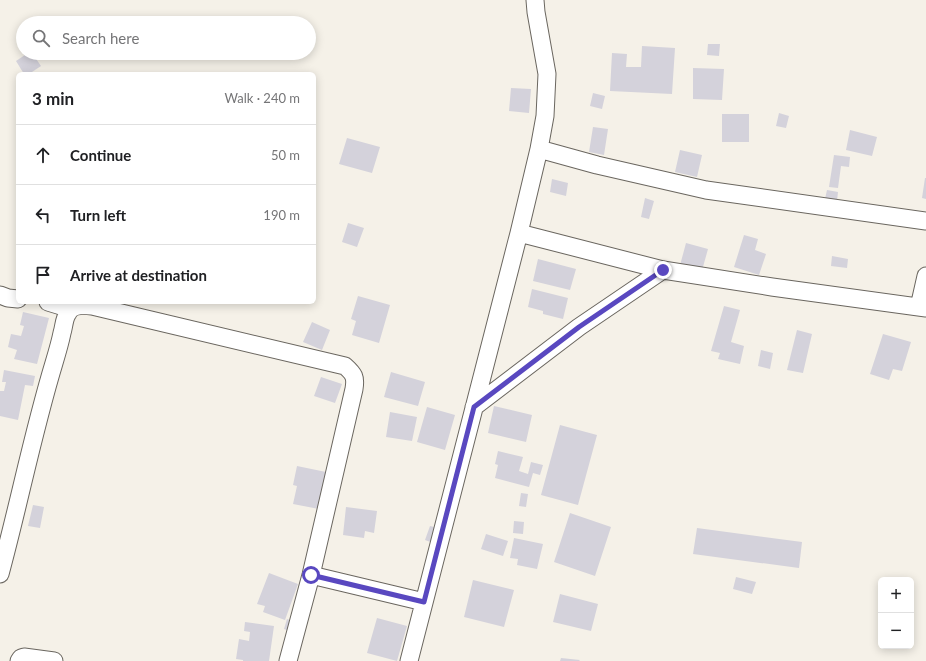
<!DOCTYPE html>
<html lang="en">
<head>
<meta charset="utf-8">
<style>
  body { margin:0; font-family:Lato,sans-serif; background:#f6f6f6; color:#202124 }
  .controls { position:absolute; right:12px; bottom:12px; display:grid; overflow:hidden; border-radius:6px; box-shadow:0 2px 10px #0003 }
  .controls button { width:36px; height:36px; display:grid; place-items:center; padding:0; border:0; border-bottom:1px solid #e0e0e0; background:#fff; color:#202124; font:20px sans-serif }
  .stop { position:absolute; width:12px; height:12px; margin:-9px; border:3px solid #5948c0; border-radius:50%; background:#fff }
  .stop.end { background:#5948c0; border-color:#fff; box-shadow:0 1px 4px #0008 }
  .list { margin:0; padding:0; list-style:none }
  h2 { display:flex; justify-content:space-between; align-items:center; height:52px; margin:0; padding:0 16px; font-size:17px }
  h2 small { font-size:13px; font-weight:400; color:#757577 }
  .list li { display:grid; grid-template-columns:26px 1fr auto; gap:12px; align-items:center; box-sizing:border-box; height:60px; padding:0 16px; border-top:1px solid #e0e0e0 }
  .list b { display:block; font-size:15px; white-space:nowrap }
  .list em { font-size:13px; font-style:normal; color:#757577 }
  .icon { flex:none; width:22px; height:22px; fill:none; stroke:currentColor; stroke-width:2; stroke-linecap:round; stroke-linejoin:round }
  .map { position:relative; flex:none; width:926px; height:661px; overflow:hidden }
  .search { position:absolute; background:#fff; box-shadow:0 2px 10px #0003; left:16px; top:16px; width:300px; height:44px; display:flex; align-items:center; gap:10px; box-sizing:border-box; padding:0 14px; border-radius:22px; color:#757577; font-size:15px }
  .panel { position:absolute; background:#fff; box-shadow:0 2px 10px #0003; left:16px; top:72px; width:300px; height:232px; border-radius:6px }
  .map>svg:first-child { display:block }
  .building { fill:#d4d2db }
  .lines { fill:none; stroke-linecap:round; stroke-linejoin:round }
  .minor-casing { stroke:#6a665f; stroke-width:19 }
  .minor { stroke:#fff; stroke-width:17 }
  .route { stroke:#5948c0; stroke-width:5 }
</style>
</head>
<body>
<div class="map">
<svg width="926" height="661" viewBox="0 0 926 661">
  <rect width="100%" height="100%" fill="#f5f1e8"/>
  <!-- building -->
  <path class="building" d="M708,44h12l-1,12 -12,-1z
    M642,46l33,2 -3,46 -62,-3 2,-38 15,1 -1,13h15z
    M28,53h4l9,13 -12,8h-5l-8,-13z
    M693,68l31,1 -2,31 -29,-1z
    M511,88l20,1 -2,24 -20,-2z
    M593,93l12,3 -3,13 -12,-3z
    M779,113l10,3 -3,12 -10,-2z
    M722,114h27v28h-27z
    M593,127l15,2 -4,26 -15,-3z
    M850,130l27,7 -5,19 -26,-6z
    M347,138l33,9 -8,26 -33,-9z
    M680,150l22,5 -5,22 -22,-5z
    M834,155l16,2 -1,10 -8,-1 -3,22 -9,-1z
    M925,178h1v21l-4,-1z
    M552,179l16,4 -2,13 -16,-4z
    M827,190l11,2 -1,9 -12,-2z
    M645,198l9,3 -5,18 -8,-2z
    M348,223l16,5 -7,19 -15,-5z
    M744,235l14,4 -3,11 11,4 -7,21 -25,-8z
    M686,243l22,6 -7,25 -22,-5z
    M832,256l16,3 -1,9 -16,-2z
    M538,259l38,10 -6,21 -37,-9z
    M532,289l36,9 -5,21 -20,-5v-3l-15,-4z
    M358,296l32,9 -11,38 -27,-8 4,-14 -5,-2z
    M724,306l16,4 -9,32 13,4 -4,18 -22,-5 2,-6 -9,-2z
    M23,312l26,6 -12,46 -23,-5 3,-9 -9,-3 3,-13 10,2 3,-10 -4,-1z
    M312,322l18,8 -8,20 -19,-8z
    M797,330l15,4 -9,39 -16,-3z
    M883,334l28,8 -9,29 -9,-2 -4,11 -19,-6z
    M761,350l12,3 -3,16 -12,-3z
    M4,370l31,6 -2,10 -8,-1 -7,35 -18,-4v-25h4l2,-9h-4z
    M391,372l34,10 -7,24 -34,-9z
    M321,377l21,7 -7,19 -21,-7z
    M494,406l38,9 -6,27 -38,-9z
    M427,407l28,8 -10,35 -28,-8z
    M390,412l27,5 -5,24 -26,-4z
    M560,425l37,10 -19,70 -37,-10z
    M498,451l25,6 -4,14 9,3 3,-12 12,3 -3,10 -7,-2 -4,14 -34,-9 3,-13 -3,-1z
    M297,466l29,6 -7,37 -26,-5 4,-18 -4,-1z
    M521,493l7,1 -2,13 -7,-1z
    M33,505l11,2 -4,21 -12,-2z
    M346,507l31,4 -3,22 -9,-2 -1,7 -21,-3z
    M570,513l41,14 -16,49 -41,-14z
    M514,521l10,1 -1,12 -10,-1z
    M430,526l8,2 -5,15 -8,-3z
    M697,528l105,14 -3,26 -106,-14z
    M486,534l22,7 -5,15 -22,-7z
    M514,538l29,6 -6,25 -20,-4 1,-6 -8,-1z
    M269,573l29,11 -13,36 -22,-8 2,-6 -8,-2z
    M736,577l20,5 -4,12 -19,-5z
    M473,580l41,10 -10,37 -40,-10z
    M560,594l38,10 -7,27 -38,-9z
    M377,618l30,8 -10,35 -30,-8z
    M287,619l13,5 -4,9 -12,-4z
    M245,622l29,4 -5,35h-26v-1l-7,-1 3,-20 10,2 1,-9 -6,-1z
    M561,658l19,2 -1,1h-19z"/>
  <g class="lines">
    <defs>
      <path id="minor" d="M539,149l58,16 109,25 220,31
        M519,233l144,37 109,17 154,21
        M0,295l8,3 10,1
        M48,302l23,7
        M919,307l7,-31
        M474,407l105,-80 84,-57
        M0,574c19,-70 33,-142 54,-211 3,-10 6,-20 8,-30 2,-6 2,-15 6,-20 4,-9 16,-8 24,-7l253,60c9,8 11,11 9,23l-43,186 -23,86
        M311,575l113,27
        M19,661l2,-3 3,-1 30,4
        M409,661l110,-428 20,-84 6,-33 2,-42 -11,-62 -1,-12"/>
    </defs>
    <!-- minor casing -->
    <use href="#minor" class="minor-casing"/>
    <!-- minor -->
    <use href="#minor" class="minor"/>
  </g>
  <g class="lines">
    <!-- route -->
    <path class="route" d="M311,575l113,27 50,-195 105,-80 84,-57"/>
  </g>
</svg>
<div class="controls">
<button>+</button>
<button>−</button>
</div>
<div class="stop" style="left:311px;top:575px"></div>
<div class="stop end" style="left:663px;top:270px"></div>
<div class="search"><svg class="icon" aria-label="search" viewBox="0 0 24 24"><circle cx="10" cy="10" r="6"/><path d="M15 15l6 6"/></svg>Search here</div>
<section class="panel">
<h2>3 min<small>Walk · 240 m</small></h2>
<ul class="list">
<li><svg class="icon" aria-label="ahead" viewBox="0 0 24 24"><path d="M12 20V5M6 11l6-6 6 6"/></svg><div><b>Continue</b></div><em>50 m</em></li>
<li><svg class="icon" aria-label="left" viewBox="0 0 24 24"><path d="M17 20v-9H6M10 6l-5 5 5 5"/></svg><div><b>Turn left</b></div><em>190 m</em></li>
<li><svg class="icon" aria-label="arrive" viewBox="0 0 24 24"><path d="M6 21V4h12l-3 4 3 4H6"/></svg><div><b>Arrive at destination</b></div></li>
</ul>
</section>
</div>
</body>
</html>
